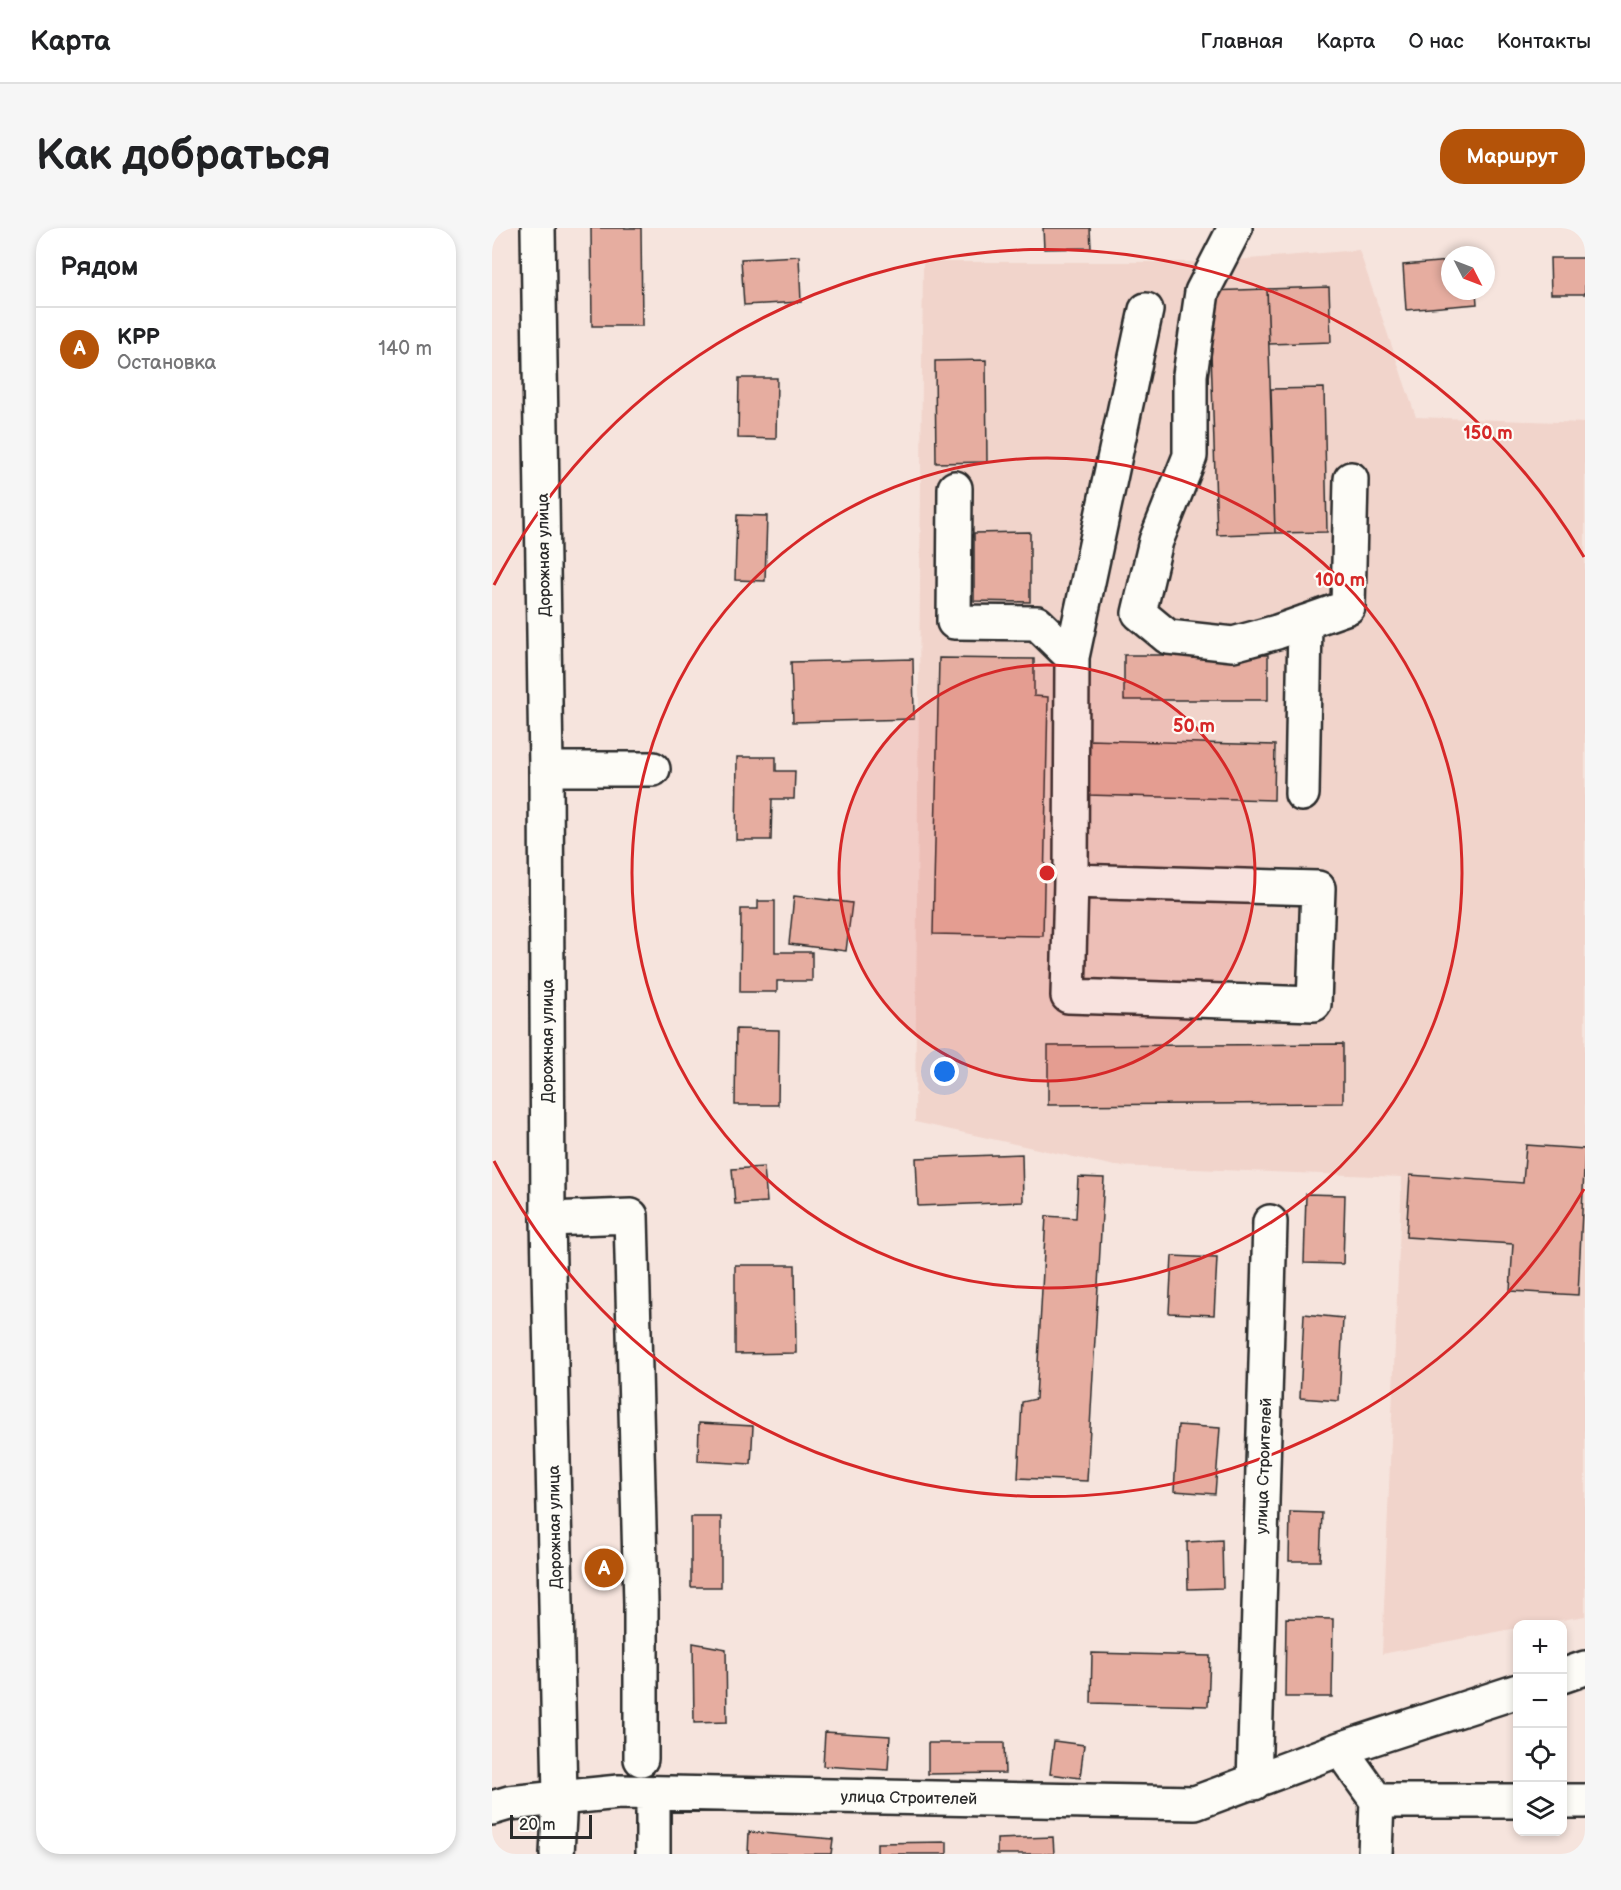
<!DOCTYPE html>
<html lang="ru">
<head>
<meta charset="utf-8">
<style>
  body { margin:0; font-family:"Balsamiq Sans",sans-serif; background:#f6f6f6; color:#202124 }
  .controls { position:absolute; right:18px; bottom:18px; display:grid; overflow:hidden; border-radius:12px; box-shadow:0 3px 9px #0003 }
  .controls button { width:54px; height:54px; display:grid; place-items:center; padding:0; border:0; border-bottom:2px solid #e0e0e0; background:#fff; color:#202124; font:30px sans-serif }
  .compass { position:absolute; left:949px; top:18px; width:54px; height:54px; border-radius:50%; background:#fff; box-shadow:0 3px 9px #0003; rotate:132deg }
  .scale { position:absolute; left:18px; bottom:15px; width:82px; box-sizing:border-box; padding-left:6px; border:3px solid #2b2b2b; border-top:0; font-size:16px; line-height:21px; white-space:nowrap; color:#2b2b2b; -webkit-text-stroke:4px #fdfcf7; paint-order:stroke }
  .you { position:absolute; left:453px; top:844px; width:21px; height:21px; margin:-15px; border:4px solid #fff; border-radius:50%; background:#1a73e8; box-shadow:0 0 0 9px #1a73e833 }
  .badge { display:grid; place-items:center; width:39px; height:39px; border-radius:50%; background:#b45309; color:#fff; font-size:20px; font-weight:700 }
  .pin { position:absolute; translate:-50% -50%; border:3px solid #fff; box-shadow:0 2px 6px #0006 }
  .list { margin:0; padding:0; list-style:none }
  h2 { display:flex; justify-content:space-between; align-items:center; height:78px; margin:0; padding:0 24px; font-size:26px }
  h2 small { font-size:20px; font-weight:400; color:#757577 }
  .list li { display:grid; grid-template-columns:39px 1fr auto; gap:18px; align-items:center; box-sizing:border-box; height:84px; padding:0 24px; border-top:2px solid #e0e0e0 }
  .list b { display:block; font-size:22px; white-space:nowrap }
  .list p { margin:0; font-size:20px; white-space:nowrap; color:#757577 }
  .list em { font-size:20px; font-style:normal; color:#757577 }
  .icon { flex:none; width:33px; height:33px; fill:none; stroke:currentColor; stroke-width:2; stroke-linecap:round; stroke-linejoin:round }
  .map { position:relative; flex:none; width:1093px; height:1626px; overflow:hidden; border-radius:24px }
  header { display:flex; align-items:center; gap:36px; box-sizing:border-box; height:84px; padding:0 30px; background:#fff; border-bottom:2px solid #e0e0e0 }
  header strong { font-size:28px }
  nav { display:flex; gap:33px; margin-inline-start:auto; font-size:21px }
  .intro { display:flex; align-items:center; justify-content:space-between; box-sizing:border-box; height:144px; padding:0 36px }
  h1 { margin:0; font-size:42px }
  .button { padding:15px 27px; border-radius:24px; background:#b45309; color:#fff; font-size:21px; font-weight:700 }
  main { display:flex; gap:36px; padding:0 36px }
  aside { flex:1; background:#fff; border-radius:24px; box-shadow:0 3px 9px #0003 }
  .map>svg:first-child { display:block }
  .built { fill:#f1d4cb }
  .building { fill:#e6ada0; stroke:#2b2b2b; stroke-width:1.5 }
  .lines { fill:none; stroke-linecap:round; stroke-linejoin:round }
  .minor-casing { stroke:#2b2b2b; stroke-width:38 }
  .major-casing { stroke:#2b2b2b; stroke-width:38 }
  .minor { stroke:#fdfcf7; stroke-width:33 }
  .major { stroke:#fdfcf7; stroke-width:33 }
  .ring { fill:none; stroke:#d62828; stroke-width:3 }
  .labels { text-anchor:middle; stroke-width:4.5; stroke-linejoin:round; paint-order:stroke }
  .street-label { font-size:16px; fill:#2b2b2b; stroke:#fdfcf7 }
  .centre { fill:#d62828; stroke:#fdfcf7; stroke-width:3 }
  .ring-label { font-size:18px; text-anchor:middle; font-weight:bold; fill:#d62828; stroke:#fdfcf7; stroke-width:4.5; stroke-linejoin:round; paint-order:stroke }
</style>
</head>
<body>
<header>
<strong>Карта</strong>
<nav><a>Главная</a><a>Карта</a><a>О нас</a><a>Контакты</a></nav>
</header>
<div class="intro"><h1>Как добраться</h1><a class="button">Маршрут</a></div>
<main>
<aside>
<h2>Рядом<small></small></h2>
<ul class="list">
<li><span class="badge">A</span><div><b>KPP</b><p>Остановка</p></div><em>140 m</em></li>
</ul>
</aside>
<div class="map">
<svg width="1093" height="1626" viewBox="0 0 1093 1626">
  <rect width="100%" height="100%" fill="#f6e4dd"/>
  <filter id="ink" filterUnits="userSpaceOnUse"><feTurbulence type="fractalNoise" baseFrequency=".0167" numOctaves="2"/><feDisplacementMap in="SourceGraphic" scale="12" xChannelSelector="R" yChannelSelector="G"/><feConvolveMatrix kernelMatrix="1 2 1 2 8 2 1 2 1" color-interpolation-filters="sRGB"/></filter>
  <g filter="url(#ink)">
    <!-- built -->
    <path class="built" d="M867,22l57,167 169,6v1193l-47,8h-20l-1,4 -135,26 20,-477 -287,-11 -200,-44 8,-860h289z"/>
    <!-- building -->
    <path class="building" d="M99,0h50l1,98h-50z
      M551,0h47l1,20 -47,1z
      M307,28l2,46 -57,3 -3,-46z
      M1058,30h35v36h-34z
      M958,33v30h26l1,13 -71,6 -3,-45z
      M837,59l2,55 -62,2 -2,-55z
      M775,61l8,244 -58,2 -8,-244z
      M494,132l1,102 -51,1 -1,-102z
      M247,150h38l-1,61 -38,-1z
      M832,160l3,144 -52,1 -4,-144z
      M245,287l30,1 -2,65 -30,-1z
      M538,304v70l-56,-1v-68z
      M632,427h144v45h-144z
      M447,430l95,1v37l14,1 -5,239 -110,-2z
      M421,431l1,60 -121,3 -2,-60z
      M597,512l186,5 -1,55 -187,-5z
      M245,529h39v14h19l-1,28h-22l-1,41h-35z
      M302,668l58,7 -6,48 -57,-7z
      M266,673h17v51h37v29h-35v11h-37l1,-83h17z
      M244,801l43,1 -1,75h-43z
      M851,816v59l-295,2v-59z
      M1034,917l59,4 -7,146 -68,-4 3,-47 -107,-7 4,-62 113,8z
      M530,926l1,48 -105,4 -2,-48z
      M272,939l3,35 -32,2 -3,-35z
      M586,949l26,1 -17,303 -69,-3 4,-76 14,-3 10,-183 30,2z
      M814,966l39,1 -2,69 -39,-1z
      M680,1028l45,2 -3,57 -45,-2z
      M243,1037h60l1,88 -61,1z
      M812,1086l39,4 -4,83 -39,-3z
      M207,1195l54,3 -2,38 -53,-3z
      M686,1197l42,3 -5,66 -41,-3z
      M798,1284l32,1 -2,48h-31z
      M199,1289h30v70h-30z
      M730,1312l1,48 -35,1 -1,-47z
      M794,1390l47,1 -1,78h-47z
      M201,1415l33,6 1,73 -33,1z
      M600,1425l118,3 -2,50 -117,-3z
      M333,1504l65,4 -2,34 -65,-4z
      M562,1513l30,4 -4,33 -30,-4z
      M436,1515h76l1,30 -77,1z
      M257,1604l84,7 -2,15h-83z
      M561,1609l1,17h-57v-15z
      M455,1614v12h-70v-11z"/>
    <g class="lines">
      <defs>
        <path id="minor" d="M743,0l-33,64 -12,83v81l-34,85 -17,72 29,24 65,7 44,-12 71,-25 3,-128
          M463,260l-1,134 83,1 35,34
          M54,541h107
          M810,566l3,-172
          M579,653l247,7 -4,116 -246,-8 3,-115 1,-224 74,-347
          M56,991l83,-3 10,388v155
          M1070,1448l23,-8
          M848,1521l37,52h141
          M762,1555l16,-561
          M161,1565v61
          M1070,1573h23
          M0,1580l17,-5 110,-11 576,11 145,-54 178,-58
          M883,1626l2,-53"/>
        <path id="major" d="M46,0l8,541 2,450 12,578 -3,57"/>
      </defs>
      <!-- minor casing -->
      <use href="#minor" class="minor-casing"/>
      <!-- major casing -->
      <use href="#major" class="major-casing"/>
      <!-- minor -->
      <use href="#minor" class="minor"/>
      <!-- major -->
      <use href="#major" class="major"/>
    </g>
  </g>
  <!-- distance rings -->
  <circle cx="555" cy="645" r="208" fill="#d62828" fill-opacity=".12"/>
  <g class="ring">
    <circle cx="555" cy="645" r="208"/>
    <circle cx="555" cy="645" r="415"/>
    <path d="M1092 961A623 623 0 0 1 2 933M2 357A623 623 0 0 1 1092 329"/>
  </g>
  <g class="labels">
    <!-- street labels -->
    <g class="street-label">
      <text transform="translate(51 327) rotate(-91)" y="6">Дорожная улица</text>
      <text transform="translate(55 813) rotate(-90)" y="6">Дорожная улица</text>
      <text transform="translate(771 1238) rotate(-88)" y="6">улица Строителей</text>
      <text transform="translate(62 1299) rotate(-91)" y="6">Дорожная улица</text>
      <text transform="translate(417 1569) rotate(1)" y="6">улица Строителей</text>
    </g>
  </g>
  <circle cx="555" cy="645" r="9" class="centre"/>
  <g class="ring-label">
    <text x="996" y="211">150 m</text>
    <text x="848" y="358">100 m</text>
    <text x="702" y="504">50 m</text>
  </g>
</svg>
<div class="controls">
<button>+</button>
<button>−</button>
<button><svg class="icon" aria-label="locate" viewBox="0 0 24 24"><circle cx="12" cy="12" r="6"/><path d="M12 2v4M12 18v4M2 12h4M18 12h4"/></svg></button>
<button><svg class="icon" aria-label="layers" viewBox="0 0 24 24"><path d="M12 4l9 5-9 5-9-5zM3 14l9 5 9-5"/></svg></button>
</div>
<svg class="compass" viewBox="-18 -18 36 36"><path d="M0-13l5 13h-10z" fill="#e53935"/><path d="M0 13l5-13h-10z" fill="#757577"/></svg>
<div class="scale">20 m</div>
<div class="you"></div>
<div class="pin badge" style="left:112px;top:1340px">A</div>
</div>
</main>
</body>
</html>
